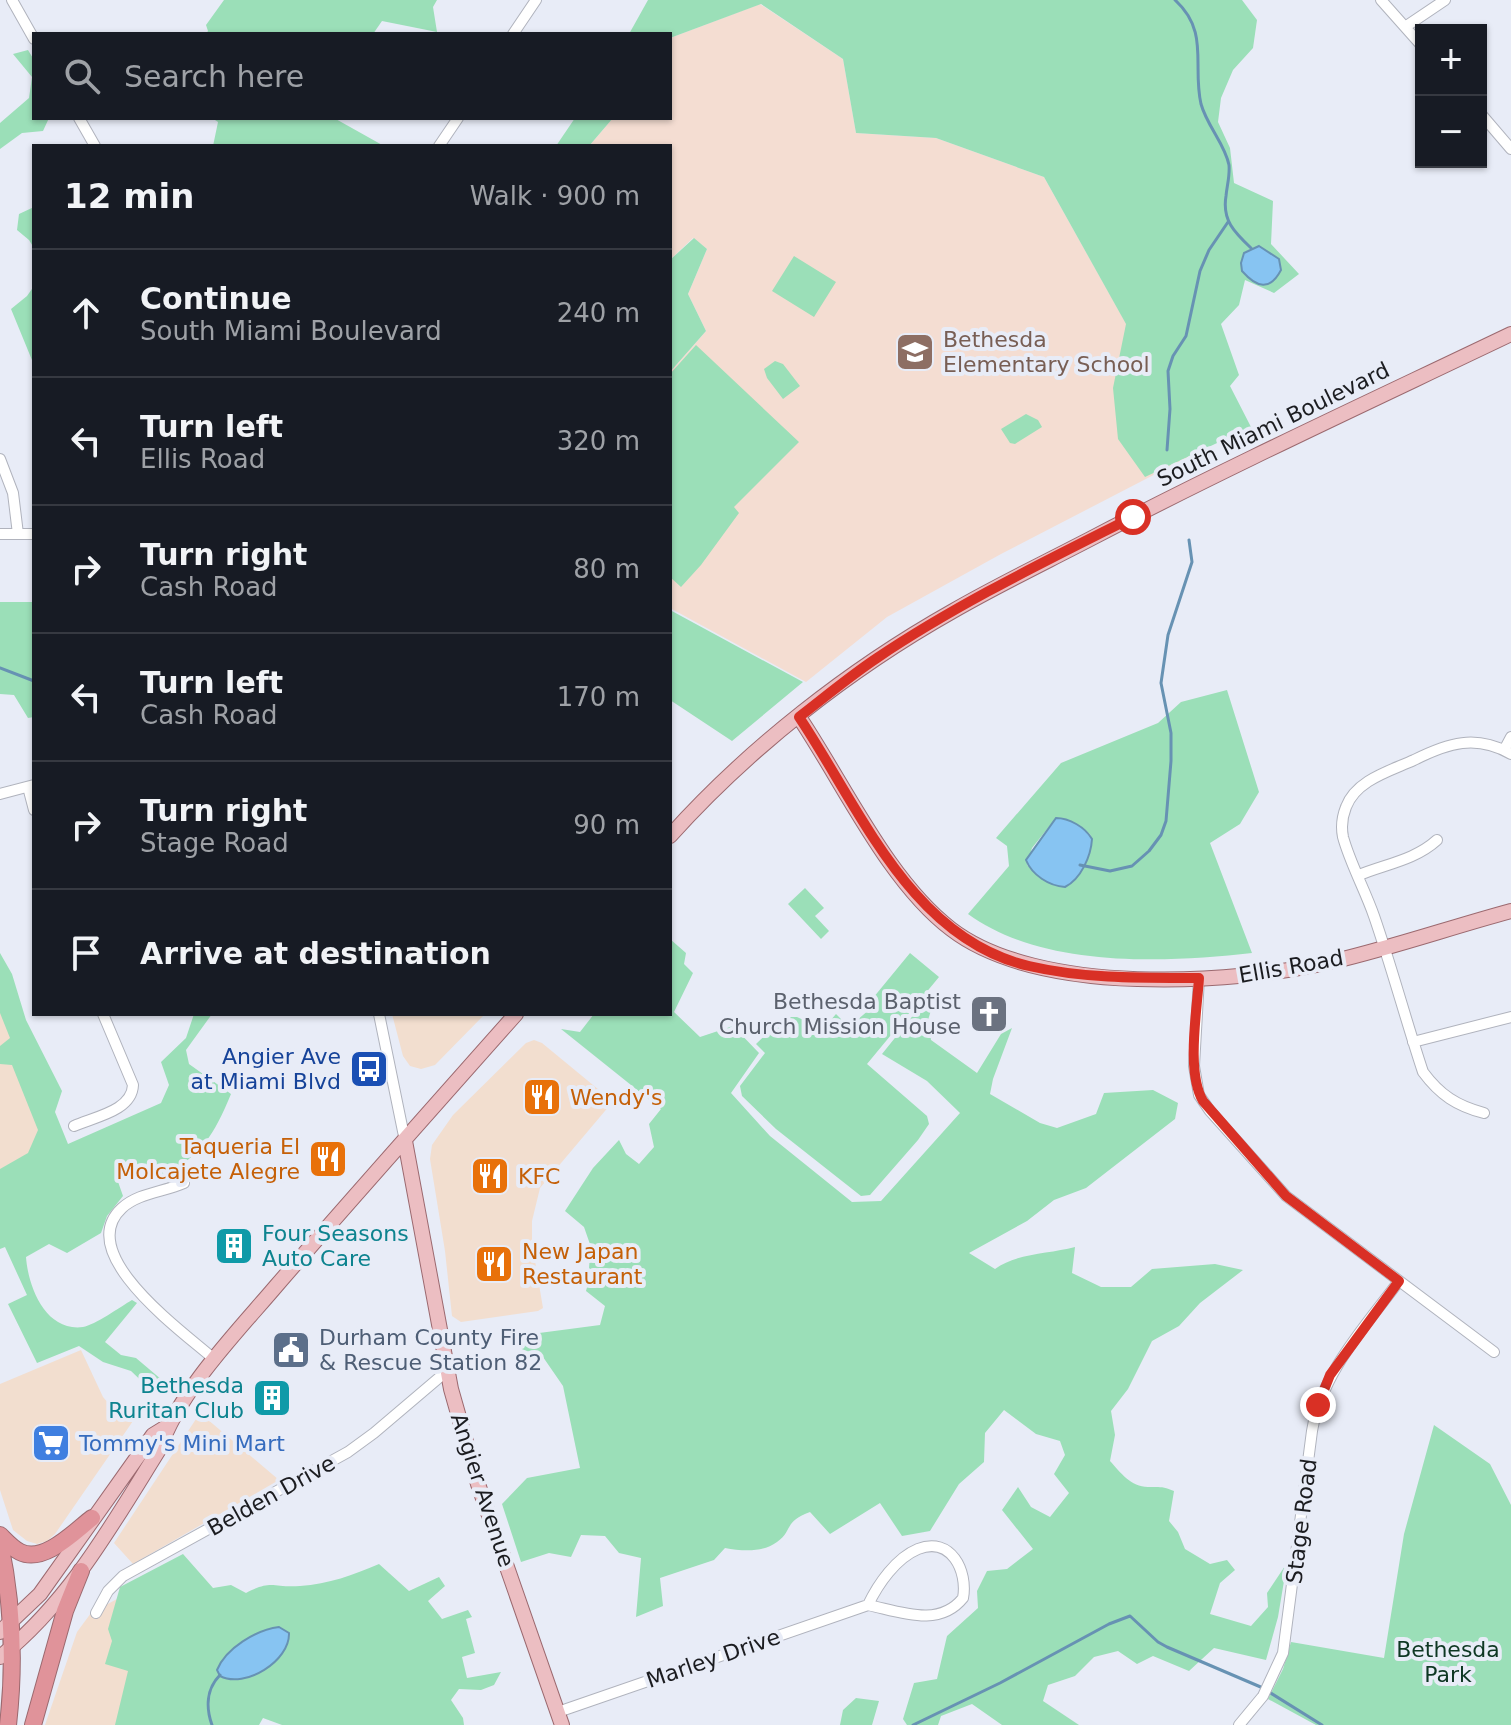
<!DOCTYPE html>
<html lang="en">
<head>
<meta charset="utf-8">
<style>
  body { margin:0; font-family:"DejaVu Sans",sans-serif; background:#242831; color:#f1f3f6 }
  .controls { position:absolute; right:24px; top:24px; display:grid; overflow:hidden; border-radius:0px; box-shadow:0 2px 6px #0004 }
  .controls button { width:72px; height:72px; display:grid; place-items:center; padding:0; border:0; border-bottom:2px solid #363941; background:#171b24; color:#f1f3f6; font:40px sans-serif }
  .stop { position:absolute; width:24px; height:24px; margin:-18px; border:6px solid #d93025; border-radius:50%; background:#fff }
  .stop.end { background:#d93025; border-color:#fff; box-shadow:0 2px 8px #0008 }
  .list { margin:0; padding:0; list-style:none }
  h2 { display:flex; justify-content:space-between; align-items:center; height:104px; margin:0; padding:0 32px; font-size:34px }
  h2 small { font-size:26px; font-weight:400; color:#9ea1a6 }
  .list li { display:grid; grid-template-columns:52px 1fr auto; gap:24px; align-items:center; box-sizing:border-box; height:128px; padding:0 32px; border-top:2px solid #363941 }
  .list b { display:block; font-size:30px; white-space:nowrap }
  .list p { margin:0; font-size:26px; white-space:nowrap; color:#9ea1a6 }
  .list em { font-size:26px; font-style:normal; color:#9ea1a6 }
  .icon { flex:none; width:44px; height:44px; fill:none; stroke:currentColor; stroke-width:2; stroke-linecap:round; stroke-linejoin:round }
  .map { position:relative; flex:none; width:1511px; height:1725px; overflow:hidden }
  .search { position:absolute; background:#171b24; box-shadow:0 2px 6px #0004; left:32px; top:32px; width:640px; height:88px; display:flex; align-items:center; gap:20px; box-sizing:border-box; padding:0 28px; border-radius:0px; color:#9ea1a6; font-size:30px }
  .panel { position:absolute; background:#171b24; box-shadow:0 2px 6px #0004; left:32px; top:144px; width:640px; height:872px; border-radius:0px }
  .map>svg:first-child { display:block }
  .commercial { fill:#f2decf }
  .education { fill:#f4ddd2 }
  .green { fill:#9bdfb8; fill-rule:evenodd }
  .water { fill:#87c4f2; stroke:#6792b3; stroke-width:2 }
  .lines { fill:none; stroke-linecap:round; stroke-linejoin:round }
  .stream { stroke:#6792b3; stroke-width:3 }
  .minor-casing { stroke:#b0b3bd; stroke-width:12 }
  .major-casing { stroke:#9b696f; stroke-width:16 }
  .highway-casing { stroke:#9b696f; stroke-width:18 }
  .minor { stroke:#fff; stroke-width:10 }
  .major { stroke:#ecbec2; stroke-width:14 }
  .highway { stroke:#e0939a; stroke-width:16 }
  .route { stroke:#d93025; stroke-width:10 }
  .labels { text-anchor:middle; stroke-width:8; stroke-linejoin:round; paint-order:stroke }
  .education-label { font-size:22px; fill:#785e54; stroke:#e8ecf7; text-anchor:start }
  .street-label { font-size:22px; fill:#1b1c20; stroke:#e8ecf7 }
  .worship-label { font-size:22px; fill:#5b616d; stroke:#e8ecf7; text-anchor:end }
  .transit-label { font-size:22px; fill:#164399; stroke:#e8ecf7; text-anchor:end }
  .food-label { font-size:22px; fill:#c56008; stroke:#e8ecf7; text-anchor:start }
  .culture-label { font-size:22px; fill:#0d838f; stroke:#e8ecf7; text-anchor:start }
  .service-label { font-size:22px; fill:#4e5e75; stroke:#e8ecf7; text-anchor:start }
  .shop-label { font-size:22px; fill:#366cbe; stroke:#e8ecf7; text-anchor:start }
  .park-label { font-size:22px; fill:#0e3723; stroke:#e8ecf7 }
</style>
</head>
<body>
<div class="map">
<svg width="1511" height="1725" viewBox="0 0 1511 1725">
  <rect width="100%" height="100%" fill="#e8ecf7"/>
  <!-- commercial -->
  <path class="commercial" d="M0,981l50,137 -15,35 -35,27z
    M392,1014h91l1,1 -49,50 -14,4 -11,-3 -7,-10z
    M534,1040l8,3 68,56v6l-70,83 -8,33v22l11,65 -5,3 -77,11 -9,-6 -7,-65 -15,-92 2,-14 21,-30 73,-72z
    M81,1350l22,47 13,15 17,9 -78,113 -8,7 -10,3 -10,-3 -14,-11 -13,-40v-106z
    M200,1413l79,67 -146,84 -19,-21z
    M182,1564l48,124 -72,37h-113l32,-93 14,-19z"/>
  <!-- education -->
  <path class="education" d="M760,4l83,55 13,74 80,5 108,39 154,275 -197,102 -114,63 -81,65 -136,-74v-236l36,-41 -18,-37 19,-45 -14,-11 -23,22v-114h-81l24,-28h57v-80z"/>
  <!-- green -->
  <path class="green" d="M224,0h213l-4,7 4,25 -55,-11 -9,13h-167l2,-3 -2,-6z
    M648,0h594l15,20 -4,28 -20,22 -12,28 -3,24 12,26 4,35 39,18 -2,43 28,30 -25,19 -29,-13 -6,25 -18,19 18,51 -9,11 21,41 -106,50 -27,-38 -5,-51 13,-64 -82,-147 -108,-39 -80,-5 -13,-74 -82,-55 -91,34v-4h-41z
    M28,50l6,10v58h15l-6,13 -21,2 -22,16v-26l29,-25 3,-21 -19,-23z
    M212,118h122l50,28h-171l5,-24z
    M575,118h38l-24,28h-33z
    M34,207v41l-5,-8 -12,-10 2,-16z
    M694,238l13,11 -19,45 18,37 -36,41v-112z
    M794,256l42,26 -22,35 -42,-26z
    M34,286v79l-23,-56 16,-13z
    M696,345l103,97 -65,65 5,6 -38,52 -20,22 -11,-10v-203z
    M775,361l8,3 17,22 -17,13 -16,-21 -3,-9z
    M1026,414l12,6 4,7 -27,17 -5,-1 -9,-14z
    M0,602h34v115l-6,1 -14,-23 -14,-1z
    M670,610l133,72 -71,59 -62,-41z
    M1227,690l32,102 -19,32 -30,19 42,110c-88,10 -210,15 -284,-39l41,-48 -2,-20 -11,-8 65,-75 97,-40 23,-21zM1056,818l34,16c6,18 -10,44 -25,53l-18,-5 -20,-17 5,-17z
    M805,888l19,20 -9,8 14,15 -8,8 -33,-35z
    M670,939l16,14 -2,11 9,9 -19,39 26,25 33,-11 26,27 -28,40 39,43 82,66 29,-1 79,-88 -33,-32 -45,-27 41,-51 10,1 -5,16 3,20 46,33 24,-39 11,-6 -19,51 -3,15 50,29 17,5 39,-14 8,-21 49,-3 25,13 -3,16 -89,69 -32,12 -27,21 -58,32 26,16c22,-16 54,-15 80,-22l-3,26 29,14h30l21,-18 63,-5 28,6 -43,33 -21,23 -27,15 -24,48 -17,22 4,24 -5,26c10,11 21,26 38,26 11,0 15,-1 26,4l-5,30 9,11 7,17 25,15 17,-4 8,10 -15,13 -10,31 41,12 17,-19 -1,-14 20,-30 -9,54 -12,43 -52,-12 -25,23 -36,-15 -16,8 -19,-13 -24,6 -19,19 -27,9 -5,16 36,24h-77l-30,-21 -31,12 -3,9h-31l-4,-6 11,-36 23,-4 10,-43 31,-28 -1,-17 10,-20 20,-2 26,-20 -31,-39 16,-23 13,20 19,10 19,-24 -15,-19 11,-19 -5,-14 -24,-7 -32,-24 -19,23 -1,29 -25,22 -29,47 -28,5 -22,-33 -50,31 -20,-22c-27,10 -17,19 -33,30 -15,11 -35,9 -52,6l-11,12 -54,18 3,28 -27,11 5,-59 -22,-5 -14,-17 -24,-1 -10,22 -22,-4 -28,9 -19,-58 25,-26 53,-10 -17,-82 -20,-29 -24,-9 5,-13 76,-10 5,-19 -19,-15c5,-15 1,-27 6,-41l-8,-23 -19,-16 28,-43 26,-28 7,14 13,10 15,-17 -5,-23 12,-15 -100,-80 19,3 14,-18h76z
    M0,953l12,21 14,46 36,71 -7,21 13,32 93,-41 8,-18 -8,-23 25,-24 8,-24h18l-26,36 3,14 42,30c-18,43 -28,58 -67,83l-22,-13 -26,12 7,20 -16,20 -6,17 -34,20 -18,-9 -23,13c2,29 19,75 57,70 12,-2 37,-20 49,-27l5,3 -32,39 16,13 15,3 26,22 -9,12 -22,-21 -28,-9 -24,-16 -42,17 -29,-59 19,-9 -22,-48 -5,2v-80l28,-16 10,-23 -26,-65 -12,-1v-18l10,-8 -10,-25z
    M910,953l29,24 -72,87 60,52 2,8 -11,16 -48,55 -9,1 -85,-67 -34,-33 -2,-10 25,-33 -9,-9 28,-27h13l26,12 13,-15 13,13 28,-24 -4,-5z
    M1434,1425l56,39 21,41v220h-195l-48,-26 15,-30 8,-27 93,16 20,-124z
    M183,1554l30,34 18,-3 15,8c26,-14 27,-5 54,-7 29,-2 53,-11 79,-22l30,27 30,-14 6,9 -17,15 14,18 26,-9 4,7 -6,2 9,34 -13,4 5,21 34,-6 -7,13 -13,5 -22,-1 -8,11 12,18 1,7h-182l-19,-7 -4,7h-144l13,-54 -23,-7 7,-23 -4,-12 12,-42z
    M856,1698l23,3 -7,24h-32l3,-15z"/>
  <!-- water -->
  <path class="water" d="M1259,246l20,13 2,11c-11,21 -24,18 -39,1l-1,-8 3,-10z
    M1056,818c13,0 29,9 36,21 -1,17 -11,40 -27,48 -16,-1 -33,-12 -39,-27z
    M279,1627l10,6c1,28 -44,56 -69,43l-3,-6c9,-22 39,-40 62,-43z"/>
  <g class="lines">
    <!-- stream -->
    <path class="stream" d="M1175,0c35,32 17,65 26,104 6,22 24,40 28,61 1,11 -2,20 -3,31 -4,24 8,36 25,52
      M1167,450l3,-41 -2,-38 5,-15 13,-20 14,-65 9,-21 19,-28
      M0,668l34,13
      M1080,865l30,6 22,-5 17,-15 12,-16 5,-14 5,-60v-28l-10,-50 7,-48 24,-73 -3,-22
      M1269,1692l53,33
      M212,1725c-6,-17 -6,-36 8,-50
      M913,1725l87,-42 109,-59 21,-8 28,26 9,5 96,41"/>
    <defs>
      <path id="minor" d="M12,0l22,39
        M1381,0l40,45
        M1405,27l40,-27
        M513,34l23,-34
        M1481,114l30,35
        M79,118l16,28
        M439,146l19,-28
        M0,459l13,34 5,41
        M0,534h34
        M1504,750l7,-13
        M28,787l6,23
        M0,794l34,-9
        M1359,875c27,-11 56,-15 78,-35
        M1199,978l-5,88 5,29 11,16 76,85 208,156
        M379,1014l26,127
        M1413,1042l98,-25
        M1484,1113c-27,-7 -44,-18 -61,-41 -17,-51 -31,-104 -49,-156 -9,-26 -24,-53 -31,-79 -2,-10 -1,-20 3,-30 10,-27 44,-36 68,-47 34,-17 62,-26 97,-6
        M74,1126c20,-9 58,-15 59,-41l-30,-71
        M184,1183c-20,9 -46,10 -62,25 -50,46 63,125 93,152
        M96,1613l12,-22 15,-15 225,-124 26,-19 73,-62
        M558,1712l310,-107c33,7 71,23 95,-7 5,-27 -12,-62 -45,-49 -22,9 -40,35 -50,56
        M1239,1725l24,-29 20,-43 29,-222c10,-59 53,-104 87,-150"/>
      <path id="major" d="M799,717c45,67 89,164 152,212 87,67 282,56 384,32 59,-14 117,-34 176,-50
        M670,836c79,-88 180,-167 283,-225 45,-26 93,-49 139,-73 138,-72 279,-137 419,-204
        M405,1141l46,248 27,95 84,241
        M0,1632l40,-38 113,-159 13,-8
        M0,1657c70,-56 113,-134 160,-209 19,-57 78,-117 117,-163 79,-91 159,-181 239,-271"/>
      <path id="highway" d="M0,1535c6,6 12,13 20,17 24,12 55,-21 72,-34
        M0,1544c13,61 15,119 8,181
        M33,1725l32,-114 16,-40"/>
    </defs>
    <!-- minor casing -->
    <use href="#minor" class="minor-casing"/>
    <!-- major casing -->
    <use href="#major" class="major-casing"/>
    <!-- highway casing -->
    <use href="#highway" class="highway-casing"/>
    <!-- minor -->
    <use href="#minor" class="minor"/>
    <!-- major -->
    <use href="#major" class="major"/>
    <!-- highway -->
    <use href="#highway" class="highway"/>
  </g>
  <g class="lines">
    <!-- route -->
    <path class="route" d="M1133,517c-87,44 -176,87 -256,141 -27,18 -52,39 -78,59 61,91 112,222 230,249 56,13 113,12 170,12 -2,33 -13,94 4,123l83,95 113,85 -69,94 -12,30"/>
  </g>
  <!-- icons -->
  <defs>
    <symbol id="school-square" viewBox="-11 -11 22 22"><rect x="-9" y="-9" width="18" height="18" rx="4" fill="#8d6e63" stroke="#e8ecf7"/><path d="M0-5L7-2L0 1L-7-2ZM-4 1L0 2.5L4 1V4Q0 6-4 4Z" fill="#fff"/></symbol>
    <symbol id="church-square" viewBox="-11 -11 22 22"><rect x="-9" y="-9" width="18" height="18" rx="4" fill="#6b7280" stroke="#e8ecf7"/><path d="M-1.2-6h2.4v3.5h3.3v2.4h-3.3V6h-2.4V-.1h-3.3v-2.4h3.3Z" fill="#fff"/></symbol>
    <symbol id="bus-square" viewBox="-11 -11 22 22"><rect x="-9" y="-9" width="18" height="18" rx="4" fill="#1a4fb4" stroke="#e8ecf7"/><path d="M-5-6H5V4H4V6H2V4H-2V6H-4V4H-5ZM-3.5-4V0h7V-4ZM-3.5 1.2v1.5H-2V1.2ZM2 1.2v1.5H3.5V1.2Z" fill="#fff"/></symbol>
    <symbol id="restaurant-square" viewBox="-11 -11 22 22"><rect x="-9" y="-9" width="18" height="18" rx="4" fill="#e8710a" stroke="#e8ecf7"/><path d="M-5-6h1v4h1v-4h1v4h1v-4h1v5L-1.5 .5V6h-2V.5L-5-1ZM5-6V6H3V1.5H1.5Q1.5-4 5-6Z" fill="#fff"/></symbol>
    <symbol id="building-square" viewBox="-11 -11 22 22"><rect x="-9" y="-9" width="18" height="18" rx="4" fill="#0f9aa8" stroke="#e8ecf7"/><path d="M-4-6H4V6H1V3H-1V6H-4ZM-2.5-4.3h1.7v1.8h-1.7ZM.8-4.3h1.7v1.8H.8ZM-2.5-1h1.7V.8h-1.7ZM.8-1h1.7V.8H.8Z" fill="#fff"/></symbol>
    <symbol id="civic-square" viewBox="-11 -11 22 22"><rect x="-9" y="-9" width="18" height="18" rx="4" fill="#5c6f8a" stroke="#e8ecf7"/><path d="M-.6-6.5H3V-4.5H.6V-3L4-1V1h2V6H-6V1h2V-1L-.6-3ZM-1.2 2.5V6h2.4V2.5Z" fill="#fff"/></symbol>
    <symbol id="supermarket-square" viewBox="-11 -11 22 22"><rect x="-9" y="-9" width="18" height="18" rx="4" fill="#3f7fe0" stroke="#e8ecf7"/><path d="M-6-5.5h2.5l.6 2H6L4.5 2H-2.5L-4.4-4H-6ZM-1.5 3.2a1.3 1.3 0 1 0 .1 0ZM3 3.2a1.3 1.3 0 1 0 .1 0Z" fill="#fff"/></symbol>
  </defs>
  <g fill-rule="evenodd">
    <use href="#school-square" x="893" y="330" width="44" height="44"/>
    <use href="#church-square" x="967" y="992" width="44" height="44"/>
    <use href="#bus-square" x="347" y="1047" width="44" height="44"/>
    <use href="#restaurant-square" x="520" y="1075" width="44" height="44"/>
    <use href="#restaurant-square" x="306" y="1137" width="44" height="44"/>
    <use href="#restaurant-square" x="468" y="1154" width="44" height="44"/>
    <use href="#building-square" x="212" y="1224" width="44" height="44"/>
    <use href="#restaurant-square" x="472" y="1242" width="44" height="44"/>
    <use href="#civic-square" x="269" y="1328" width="44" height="44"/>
    <use href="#building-square" x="250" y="1376" width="44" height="44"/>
    <use href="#supermarket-square" x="29" y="1421" width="44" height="44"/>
  </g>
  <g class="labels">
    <!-- education labels -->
    <g class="education-label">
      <text x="943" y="347">Bethesda<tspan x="943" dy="25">Elementary School</tspan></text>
    </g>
    <!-- street labels -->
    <g class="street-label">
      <text transform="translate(1273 424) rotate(-26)" y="8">South Miami Boulevard</text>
      <text transform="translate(1291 966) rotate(-10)" y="8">Ellis Road</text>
      <text transform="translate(483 1490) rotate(72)" y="8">Angier Avenue</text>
      <text transform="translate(271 1495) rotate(-29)" y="8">Belden Drive</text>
      <text transform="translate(1301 1521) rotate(-83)" y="8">Stage Road</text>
      <text transform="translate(713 1658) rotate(-19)" y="8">Marley Drive</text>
    </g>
    <!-- worship labels -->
    <g class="worship-label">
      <text x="961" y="1009">Bethesda Baptist<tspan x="961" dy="25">Church Mission House</tspan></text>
    </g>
    <!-- transit labels -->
    <g class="transit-label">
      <text x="341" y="1064">Angier Ave<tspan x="341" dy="25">at Miami Blvd</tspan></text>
    </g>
    <!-- food labels -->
    <g class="food-label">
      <text x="570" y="1105">Wendy's</text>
      <text x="300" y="1154" text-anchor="end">Taqueria El<tspan x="300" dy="25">Molcajete Alegre</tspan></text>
      <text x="518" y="1184">KFC</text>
      <text x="522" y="1259">New Japan<tspan x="522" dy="25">Restaurant</tspan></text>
    </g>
    <!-- culture labels -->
    <g class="culture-label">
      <text x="262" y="1241">Four Seasons<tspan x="262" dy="25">Auto Care</tspan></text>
      <text x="244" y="1393" text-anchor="end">Bethesda<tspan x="244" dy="25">Ruritan Club</tspan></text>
    </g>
    <!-- service labels -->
    <g class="service-label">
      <text x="319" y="1345">Durham County Fire<tspan x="319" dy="25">&amp; Rescue Station 82</tspan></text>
    </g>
    <!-- shop labels -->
    <g class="shop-label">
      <text x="79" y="1451">Tommy's Mini Mart</text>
    </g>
    <!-- park labels -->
    <g class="park-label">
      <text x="1448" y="1657">Bethesda<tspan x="1448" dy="25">Park</tspan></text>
    </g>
  </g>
</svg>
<div class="controls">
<button>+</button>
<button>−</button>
</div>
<div class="stop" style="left:1133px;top:517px"></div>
<div class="stop end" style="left:1318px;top:1405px"></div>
<div class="search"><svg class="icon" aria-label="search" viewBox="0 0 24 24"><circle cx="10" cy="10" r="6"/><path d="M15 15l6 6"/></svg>Search here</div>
<section class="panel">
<h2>12 min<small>Walk · 900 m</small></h2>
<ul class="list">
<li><svg class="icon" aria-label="ahead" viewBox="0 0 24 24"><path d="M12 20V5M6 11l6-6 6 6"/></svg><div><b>Continue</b><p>South Miami Boulevard</p></div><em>240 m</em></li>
<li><svg class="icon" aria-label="left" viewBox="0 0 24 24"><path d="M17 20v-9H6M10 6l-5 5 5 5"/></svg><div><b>Turn left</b><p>Ellis Road</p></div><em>320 m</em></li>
<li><svg class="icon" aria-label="right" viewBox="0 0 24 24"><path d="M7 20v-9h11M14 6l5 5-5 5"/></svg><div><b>Turn right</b><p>Cash Road</p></div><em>80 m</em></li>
<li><svg class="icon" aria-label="left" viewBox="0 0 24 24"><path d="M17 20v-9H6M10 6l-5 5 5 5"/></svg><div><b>Turn left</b><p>Cash Road</p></div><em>170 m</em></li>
<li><svg class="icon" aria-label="right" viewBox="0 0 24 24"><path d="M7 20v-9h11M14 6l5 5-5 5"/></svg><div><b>Turn right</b><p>Stage Road</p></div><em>90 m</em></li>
<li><svg class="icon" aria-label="arrive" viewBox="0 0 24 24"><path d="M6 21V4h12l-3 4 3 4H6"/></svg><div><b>Arrive at destination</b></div></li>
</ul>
</section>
</div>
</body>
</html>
